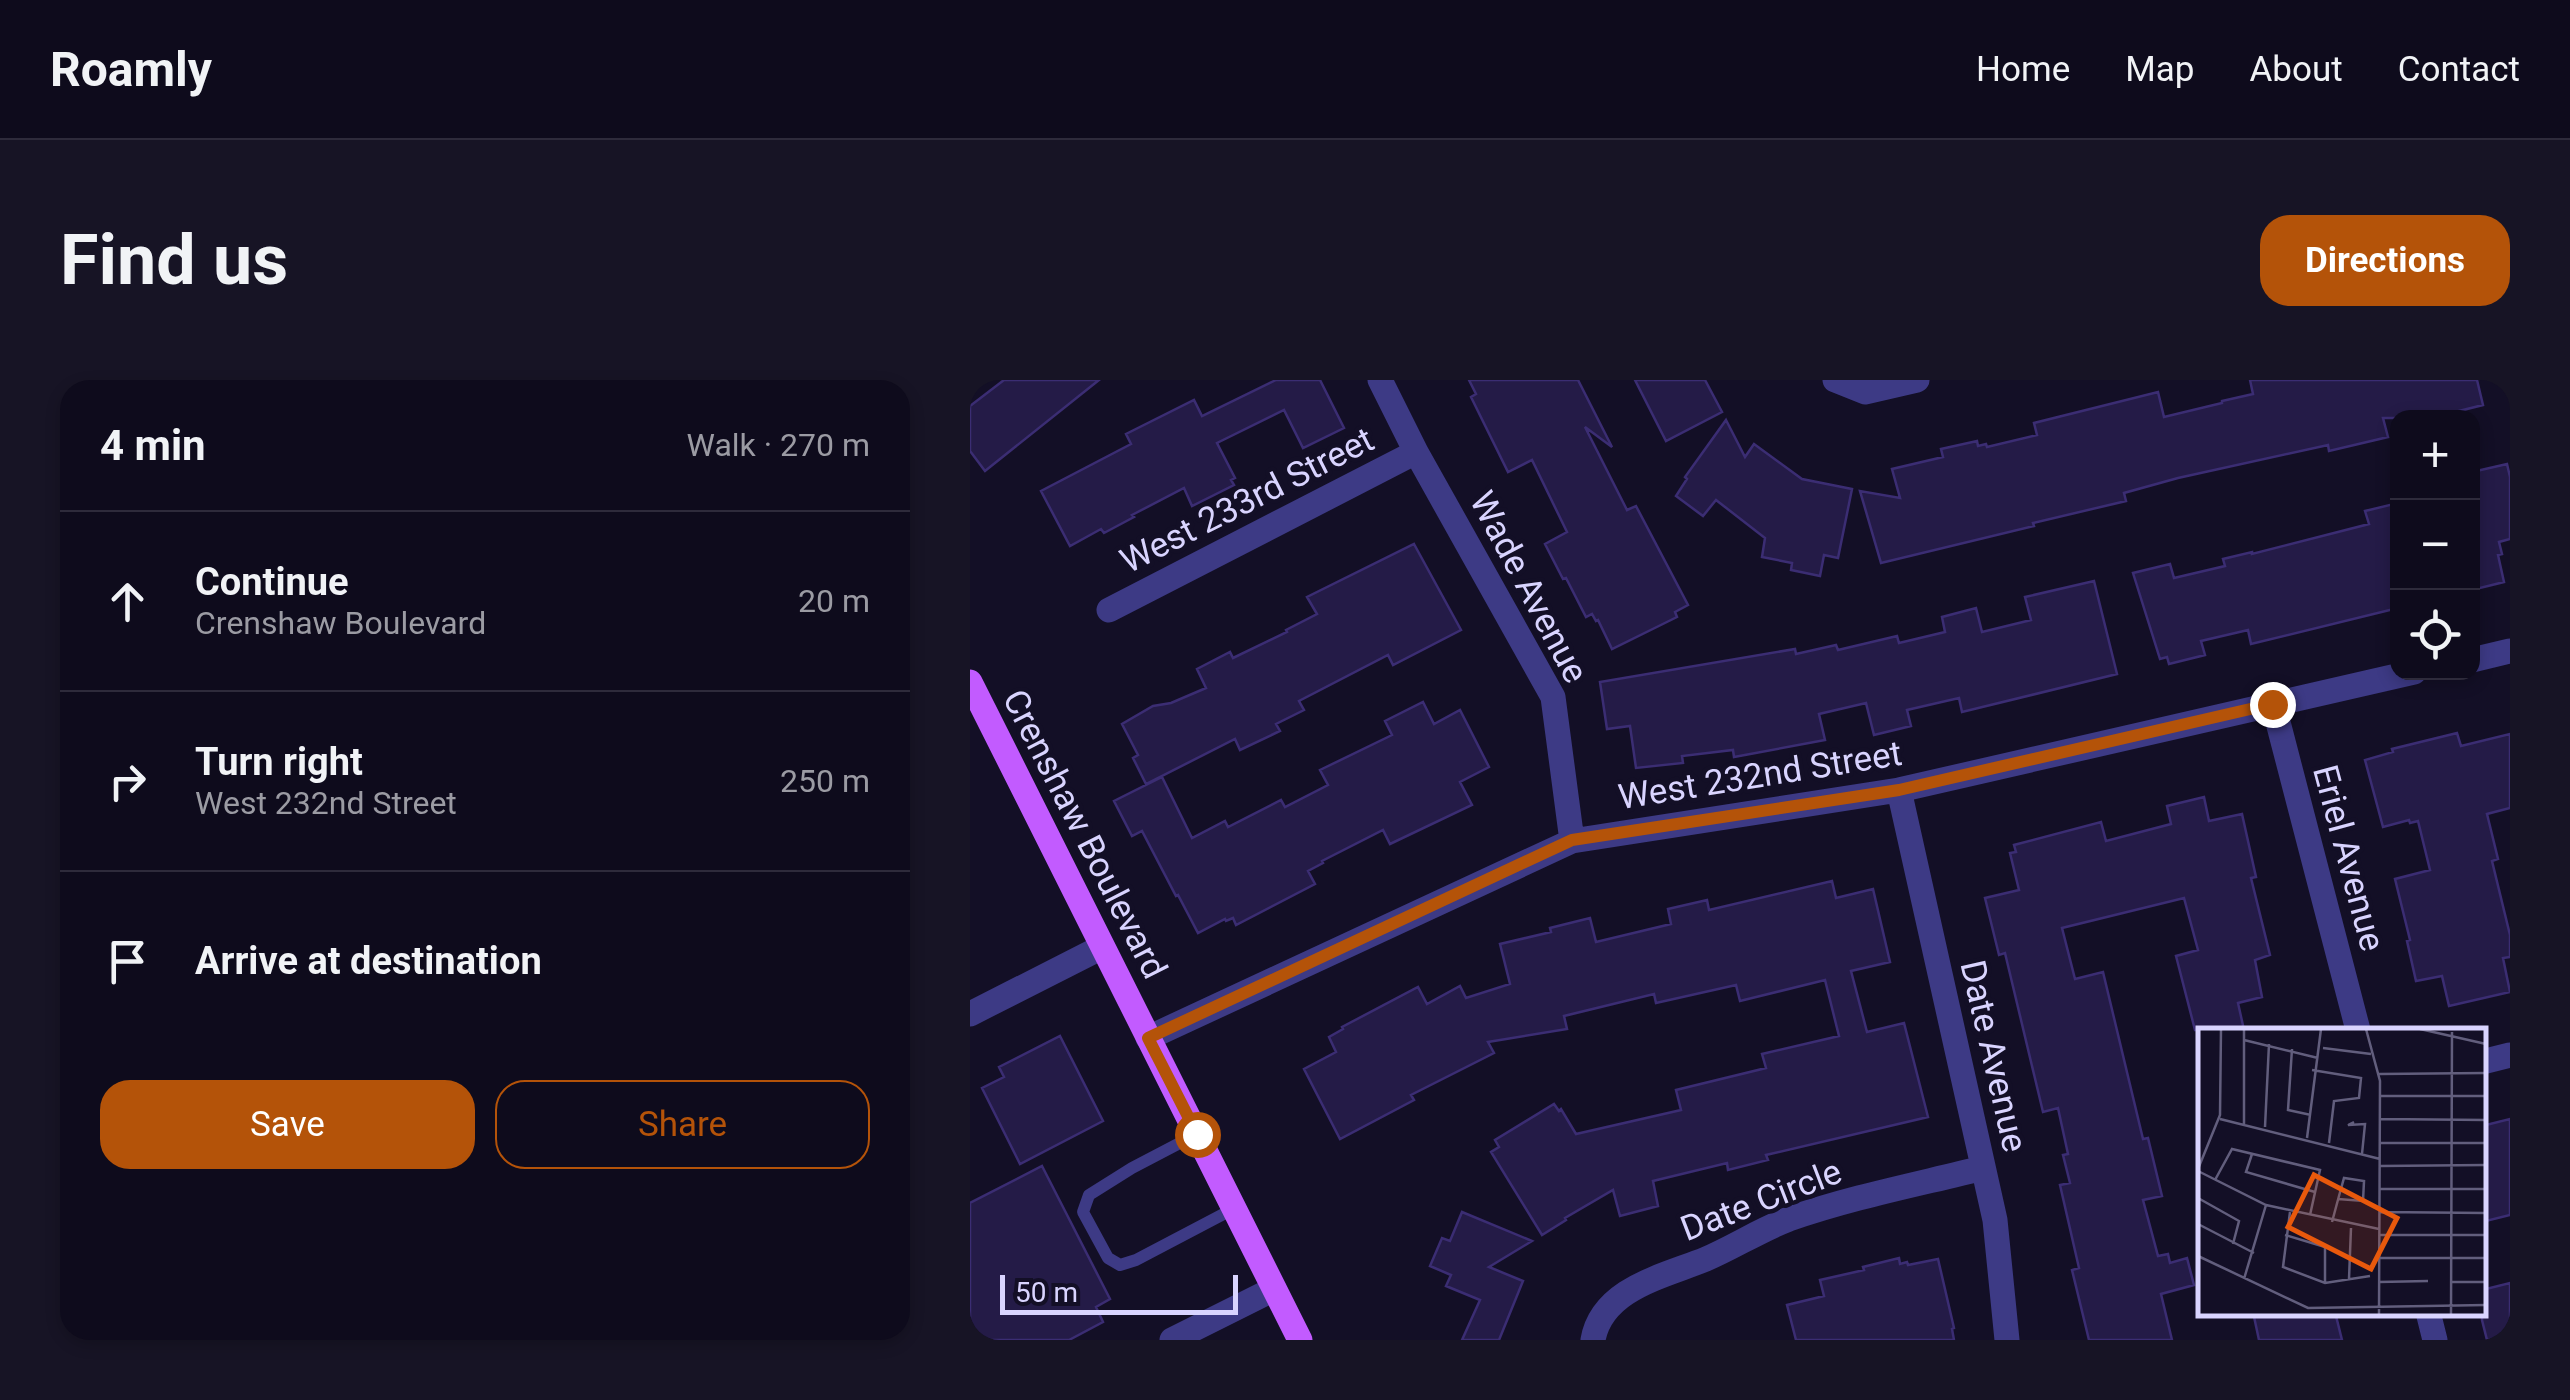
<!DOCTYPE html>
<html lang="en">
<head>
<meta charset="utf-8">
<style>
  body { margin:0; font-family:Roboto,sans-serif; background:#171425; color:#f1f3f6 }
  .controls { position:absolute; right:30px; top:30px; display:grid; overflow:hidden; border-radius:20px; box-shadow:0 5px 15px #0003 }
  .controls button { width:90px; height:90px; display:grid; place-items:center; padding:0; border:0; border-bottom:2px solid #2e2b3b; background:#0e0b1c; color:#f1f3f6; font:50px sans-serif }
  .scale { position:absolute; left:30px; bottom:25px; width:238px; box-sizing:border-box; padding-left:10px; border:5px solid #d9d4ff; border-top:0; font-size:28px; line-height:35px; white-space:nowrap; color:#d9d4ff; -webkit-text-stroke:8px #130f26; paint-order:stroke }
  .stop { position:absolute; width:30px; height:30px; margin:-22px; border:8px solid #b45309; border-radius:50%; background:#fff }
  .stop.end { background:#b45309; border-color:#fff; box-shadow:0 2px 10px #0008 }
  .list { margin:0; padding:0; list-style:none }
  h2 { display:flex; justify-content:space-between; align-items:center; height:130px; margin:0; padding:0 40px; font-size:42px }
  h2 small { font-size:32px; font-weight:400; color:#9b9ba3 }
  .list li { display:grid; grid-template-columns:65px 1fr auto; gap:30px; align-items:center; box-sizing:border-box; height:180px; padding:0 40px; border-top:2px solid #2e2b3b }
  .list b { display:block; font-size:38px; white-space:nowrap }
  .list p { margin:0; font-size:32px; white-space:nowrap; color:#9b9ba3 }
  .list em { font-size:32px; font-style:normal; color:#9b9ba3 }
  .actions { display:flex; gap:20px; padding:30px 40px }
  .actions a { flex:1; padding:22px 0; border:2px solid #b45309; border-radius:30px; text-align:center; font-size:35px; color:#b45309 }
  .actions .main { background:#b45309; color:#fff }
  .icon { flex:none; width:55px; height:55px; fill:none; stroke:currentColor; stroke-width:2; stroke-linecap:round; stroke-linejoin:round }
  .map { position:relative; flex:none; width:1540px; height:960px; overflow:hidden; border-radius:30px }
  header { display:flex; align-items:center; gap:60px; box-sizing:border-box; height:140px; padding:0 50px; background:#0e0b1c; border-bottom:2px solid #2e2b3b }
  header strong { font-size:48px }
  nav { display:flex; gap:55px; margin-inline-start:auto; font-size:35px }
  .intro { display:flex; align-items:center; justify-content:space-between; box-sizing:border-box; height:240px; padding:0 60px }
  h1 { margin:0; font-size:70px }
  .button { padding:25px 45px; border-radius:30px; background:#b45309; color:#fff; font-size:35px; font-weight:700 }
  main { display:flex; gap:60px; padding:0 60px }
  aside { flex:1; background:#0e0b1c; border-radius:30px; box-shadow:0 5px 15px #0003 }
  .map>svg:first-child { display:block }
  .building { fill:#241b47; stroke:#3b2d73; stroke-width:2.5 }
  .lines { fill:none; stroke-linecap:round; stroke-linejoin:round }
  .service { stroke:#3d3a85; stroke-width:12 }
  .minor { stroke:#3d3a85; stroke-width:25 }
  .primary { stroke:#c25bff; stroke-width:25 }
  .route { stroke:#b45309; stroke-width:12 }
  .labels { text-anchor:middle; stroke-width:9; stroke-linejoin:round; paint-order:stroke }
  .street-label { font-size:35px; fill:#d9d4ff; stroke:#130f26 }
  .inset-road { fill:none; stroke:#625e7d; stroke-width:2.5 }
  .view { fill:#e8590c; fill-opacity:0.15; stroke:#e8590c; stroke-width:5 }
  .inset-edge { fill:none; stroke:#d9d4ff; stroke-width:5 }
</style>
</head>
<body>
<header>
<strong>Roamly</strong>
<nav><a>Home</a><a>Map</a><a>About</a><a>Contact</a></nav>
</header>
<div class="intro"><h1>Find us</h1><a class="button">Directions</a></div>
<main>
<aside>
<h2>4 min<small>Walk · 270 m</small></h2>
<ul class="list">
<li><svg class="icon" aria-label="ahead" viewBox="0 0 24 24"><path d="M12 20V5M6 11l6-6 6 6"/></svg><div><b>Continue</b><p>Crenshaw Boulevard</p></div><em>20 m</em></li>
<li><svg class="icon" aria-label="right" viewBox="0 0 24 24"><path d="M7 20v-9h11M14 6l5 5-5 5"/></svg><div><b>Turn right</b><p>West 232nd Street</p></div><em>250 m</em></li>
<li><svg class="icon" aria-label="arrive" viewBox="0 0 24 24"><path d="M6 21V4h12l-3 4 3 4H6"/></svg><div><b>Arrive at destination</b></div></li>
</ul>
<div class="actions"><a class="main">Save</a><a>Share</a></div>
</aside>
<div class="map">
<svg width="1540" height="960" viewBox="0 0 1540 960">
  <rect width="100%" height="100%" fill="#130f26"/>
  <!-- building -->
  <path class="building" d="M34,0h95l-114,91 -15,-20v-45z
    M306,0h44l24,48 -41,20 -19,-38 -67,33 18,35 -4,2 3,5 -42,21 -8,-18 -52,27 2,2 -30,16 -3,-4 -31,17 -29,-55 90,-47 -5,-10 68,-34 8,16z
    M499,0h109l34,67 -27,-20 42,83 9,-4 52,99 -13,7 2,5 -65,32 -14,-29 -2,1 -4,-7 -6,3 -20,-39 -3,1 -18,-35 22,-12 -35,-72 -24,12 -37,-75 5,-3z
    M665,0h70l17,32 -56,29z
    M1280,0h227l6,25 -32,8 1,5h-69l5,19 -59,14 -1,-6 -150,33 -54,15 2,8 -93,22 1,3 -153,37 -21,-72 40,7 -8,-29 51,-12 -2,-8 36,-8 1,5 8,-2 1,3 50,-12 -3,-12 124,-31 6,25 58,-14v-2l31,-7z
    M756,40l19,37 9,-13 48,35 50,10 -14,69 -14,-3 -4,21 -29,-6 1,-7 -30,-6 3,-19 -49,-38 -13,16 -27,-20 11,-17 -2,-2z
    M1537,84l3,13v62l-11,3 3,12 -4,1 6,27 -32,8v-118z
    M1428,123v105l-147,36 -3,-14 -47,11 4,14 -36,9 -2,-7 -7,2 -27,-86 37,-9 4,14 51,-12 -2,-7 29,-7v2l117,-30 -4,-13z
    M444,164l47,86 -68,35 -5,-10 -89,46 5,9 -28,14 4,7 -40,19 -5,-11 -89,45 -13,-26 5,-3 -16,-31 31,-18 18,-3 35,-15 -9,-19 33,-17 3,6 54,-26 -1,-2 31,-16 -10,-17z
    M1124,201l23,93 -155,38 -3,-14 -52,12 4,16 -37,9 -8,-32 -47,11 6,26 -91,17 -1,-7 -51,6 1,7 -47,5 -6,-42 -23,3 -7,-47 195,-33 1,5 40,-9 2,5 59,-14 2,7 46,-11 -3,-15 34,-9 6,24 49,-12 -6,-23z
    M453,322l11,22 26,-14 29,57 -29,15 12,23 -82,39 -7,-14 -61,31 1,2 -15,8 7,13 -79,41 -3,-7 -7,3 -1,-2 -27,14 -20,-38 -2,1 -34,-65 -10,5 -18,-35 48,-24 30,61 33,-17 3,6 53,-27 4,7 43,-22 -8,-15 72,-35 -7,-14z
    M1487,353l4,13 49,-12v74l-23,6 11,45 -6,2 18,74v22l-7,1 7,34 -61,14 -7,-30 -26,5 -9,-40 3,-1 -15,-61 35,-9 -12,-49 -8,2 -1,-3 -26,7 -18,-67 28,-8 -1,-3z
    M1234,417l5,24 33,-7 14,63 -5,1 19,77 -15,5 7,37 -24,6 6,27h-49l-19,-74 22,-6 -14,-52 -122,30 13,51 28,-7 40,167 5,-1 14,58 -19,4 15,56 10,-2 2,9 17,-5 7,27 -33,9 11,46h-83l-17,-70 7,-2 -19,-83 10,-2 -7,-28 5,-1 -10,-46 -15,4 -38,-159 -6,2 -14,-57 34,-8 -9,-37 6,-1 -2,-7 87,-23 5,19 65,-17 -4,-18z
    M862,501l4,17 37,-9 17,73 -39,9 16,61 37,-9 24,94 -162,38 2,5 -40,10 -1,-7 -74,18 5,25 -38,10 -7,-26 -48,28 1,2 -24,15 -51,-83 8,-5 -4,-7 59,-36 5,7 2,-2 15,25 105,-24 -5,-20 90,-22 -4,-14 77,-18 -14,-56 -85,21 -4,-16 -80,18 -2,-9 -90,22 3,13 -79,13 6,11 -83,42 3,5 -74,39 -36,-70 32,-17 -7,-15 14,-8 -1,-2 76,-40 9,17 33,-18 6,12 44,-14 -10,-40 51,-12 -1,-4 40,-10 6,24 75,-18 -3,-15 39,-9 2,10z
    M90,656l43,85 -83,43 -38,-76 22,-11 -5,-10z
    M1540,739v96l-28,7v-96z
    M72,786l68,133 -14,8 7,15 -34,18h-99v-137z
    M492,832l70,29 -43,26 34,14 -24,59h-37l18,-40 -34,-14 5,-11 -21,-9 12,-28 8,3z
    M929,878l1,6 7,-2 1,3 30,-6 16,69 -2,1 2,11h-158l-9,-35 37,-9 -4,-16 44,-10 -1,-3z
    M1540,903v53l-23,4 -5,-20v-30z
    M1283,932h82l7,28h-83z"/>
  <g class="lines">
    <!-- service -->
    <path class="service" d="M227,754l-65,34 -43,27 -6,17 25,46 12,7 16,-5 99,-52"/>
    <!-- minor -->
    <path class="minor" d="M410,0l36,72 137,245 19,144
      M865,0l30,12 52,-12
      M139,230l307,-158
      M1502,280l38,-9
      M1303,323l85,327
      M929,410l96,430 12,120
      M0,634l132,-67
      M178,658l424,-197 327,-51 515,-118
      M1512,682l28,-7
      M1458,932l7,28
      M202,960l102,-51
      M623,960c9,-52 72,-64 113,-81 28,-12 54,-29 83,-40 63,-22 130,-35 194,-51"/>
    <!-- primary -->
    <path class="primary" d="M0,302l330,658"/>
  </g>
  <g class="lines">
    <!-- route -->
    <path class="route" d="M227,754l-49,-96 424,-198 327,-50 373,-86"/>
  </g>
  <g class="labels">
    <!-- street labels -->
    <g class="street-label">
      <text transform="translate(277 120) rotate(-27)" y="12">West 233rd Street</text>
      <text transform="translate(559 207) rotate(62)" y="12">Wade Avenue</text>
      <text transform="translate(790 395) rotate(-9)" y="12">West 232nd Street</text>
      <text transform="translate(115 454) rotate(63)" y="12">Crenshaw Boulevard</text>
      <text transform="translate(1379 478) rotate(75)" y="12">Eriel Avenue</text>
      <text transform="translate(1024 676) rotate(77)" y="12">Date Avenue</text>
      <text transform="translate(791 820) rotate(-21)" y="12">Date Circle</text>
    </g>
  </g>
  <!-- overview -->
  <g transform="translate(1228 648)">
    <rect width="288" height="288" fill="#130f26"/>
    <path class="inset-road" d="M168,1l14,52 -1,234M222,1l66,15M46,12l74,18M125,20l48,6M94,21l-4,61 23,5M114,42l49,8 -2,20 -25,3 -5,42M0,44v-43M181,46l107,-1M182,68h106M22,91l160,40M182,91l106,1M156,94l-6,3 17,-1 -3,30M46,97v-96M67,99l4,-83M109,110l14,-109M182,115h106M54,126l-6,18 69,20M182,138l106,-1M0,141l22,-54 1,-86M0,143l68,34 113,24M17,152l17,-31 88,21 -10,45M182,161h106M0,170l41,23 -6,23M92,184l-7,55 42,16 45,-7M181,184l107,1M134,194l7,-26 5,-18 20,3 -1,20 -25,-2M0,196l56,29M87,207l40,12v36M181,207h107M0,228l110,52 178,-3M181,230h107M46,251l22,-74M151,251l2,-51M181,254l49,-1M253,254h35M253,287l1,-283"/>
    <path class="view" d="M116,147l83,43 -26,51 -83,-42z"/>
    <rect width="288" height="288" class="inset-edge"/>
  </g>
</svg>
<div class="controls">
<button>+</button>
<button>−</button>
<button><svg class="icon" aria-label="locate" viewBox="0 0 24 24"><circle cx="12" cy="12" r="6"/><path d="M12 2v4M12 18v4M2 12h4M18 12h4"/></svg></button>
</div>
<div class="scale">50 m</div>
<div class="stop" style="left:227px;top:754px"></div>
<div class="stop end" style="left:1302px;top:324px"></div>
</div>
</main>
</body>
</html>
